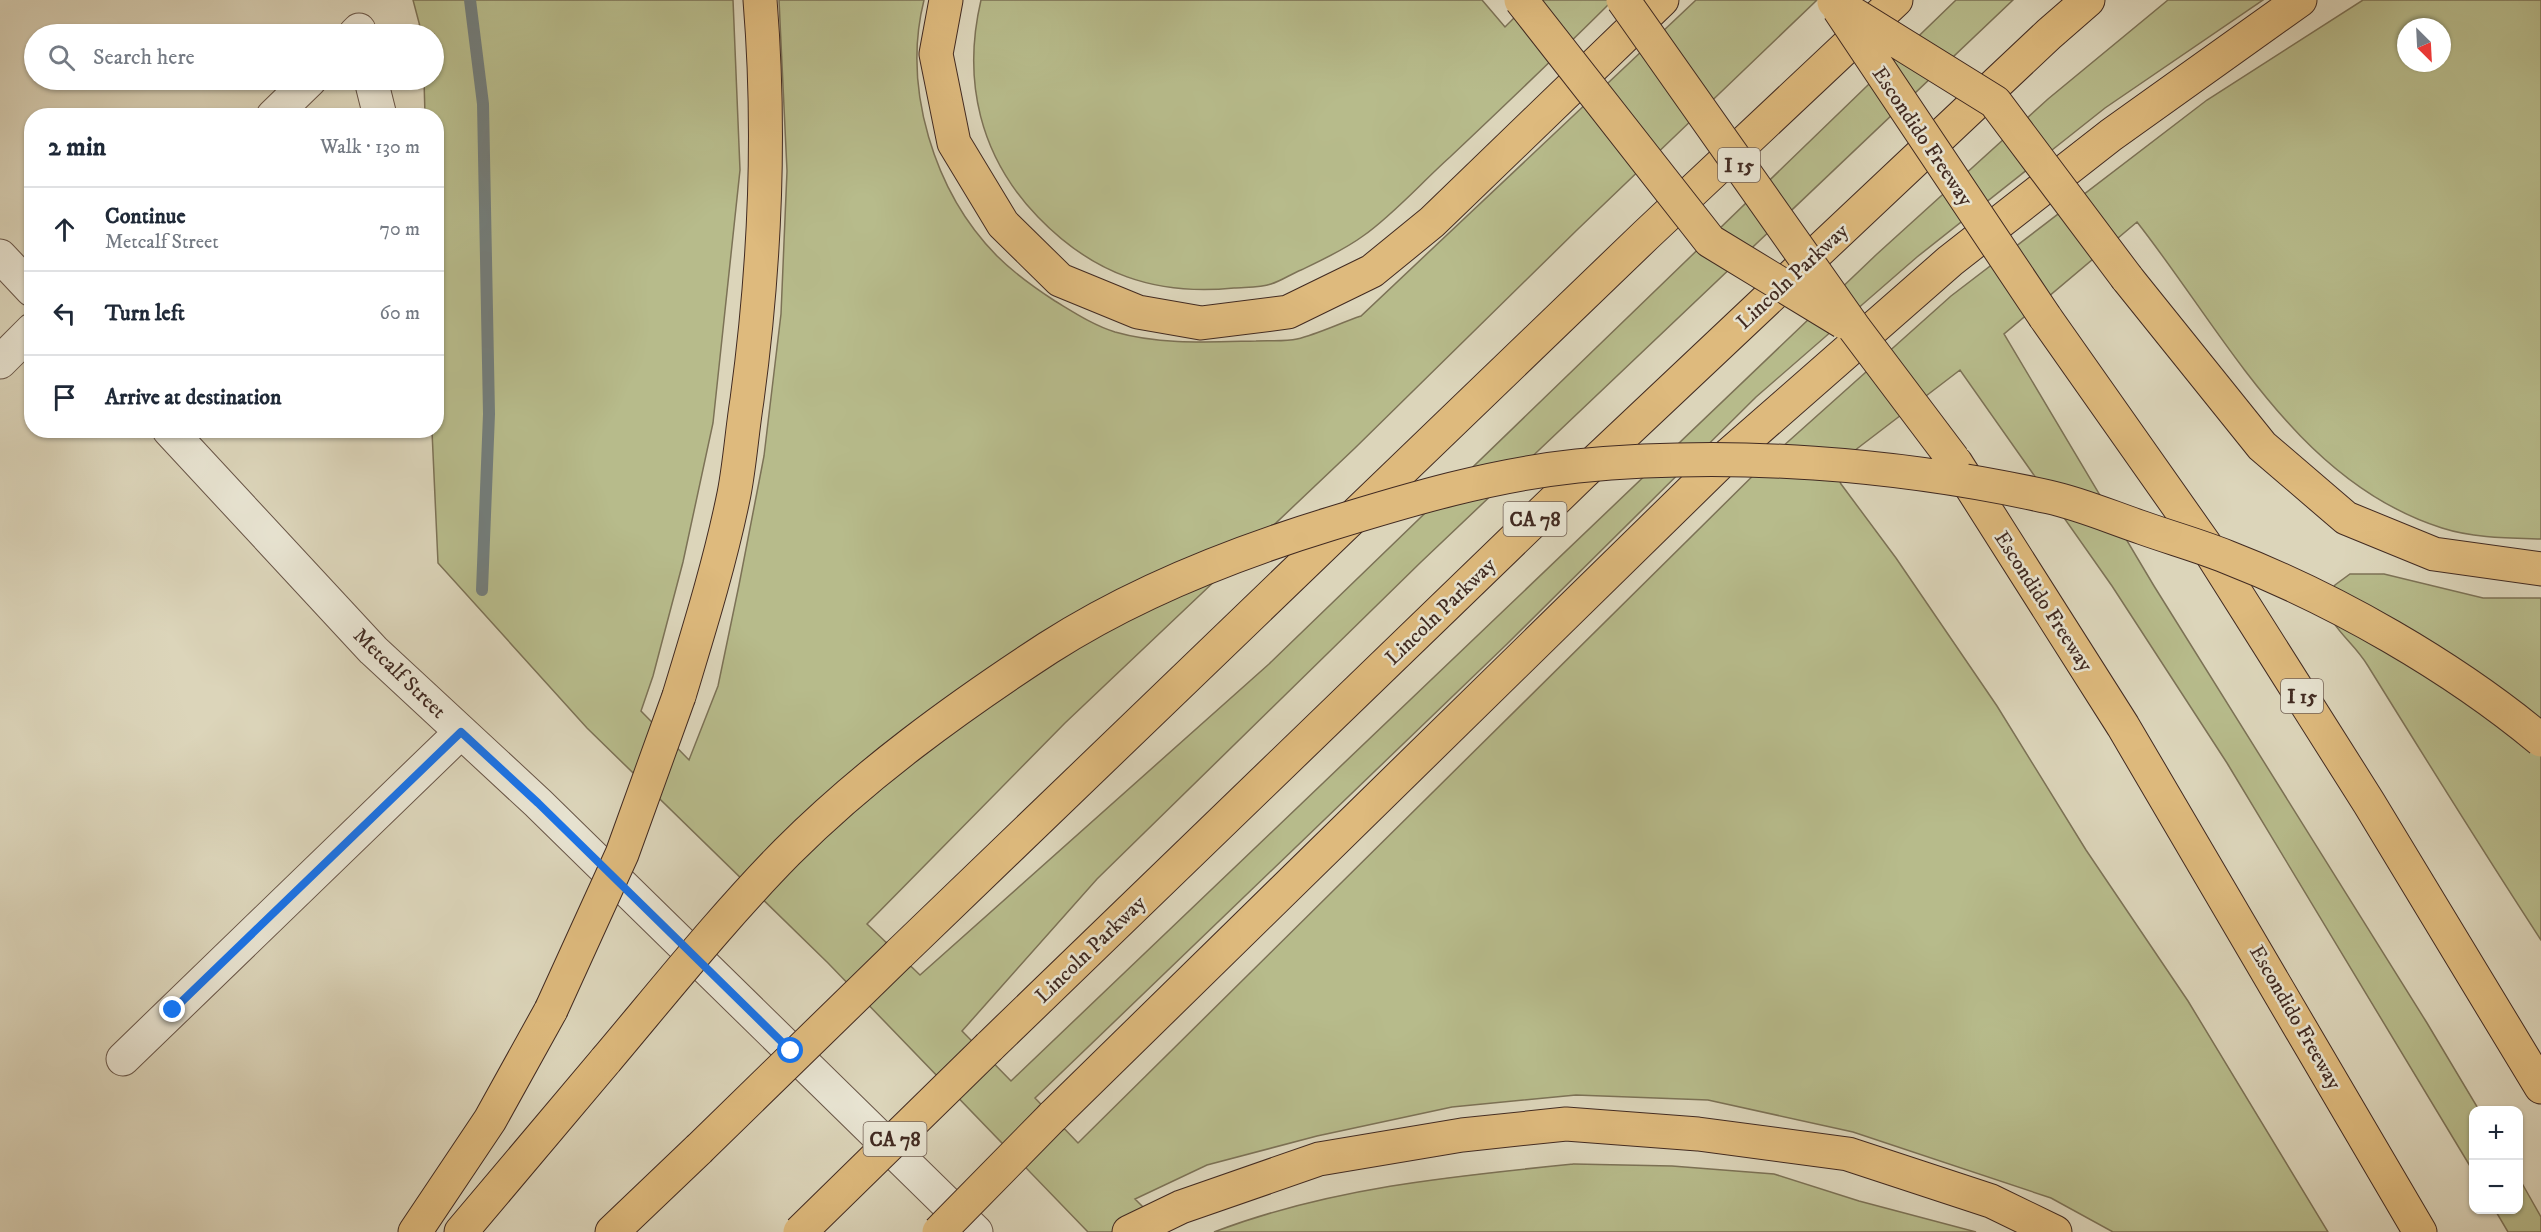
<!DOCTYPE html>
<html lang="en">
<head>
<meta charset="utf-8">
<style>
  body { margin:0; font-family:"IM FELL DW Pica",serif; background:#f2f2f3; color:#1f2937 }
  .controls { position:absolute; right:18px; bottom:18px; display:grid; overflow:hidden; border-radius:12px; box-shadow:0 2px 4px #0004 }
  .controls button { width:54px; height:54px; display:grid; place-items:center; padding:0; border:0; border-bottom:2px solid #e0e1e3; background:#fff; color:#1f2937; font:30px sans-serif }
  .compass { position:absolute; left:2397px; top:18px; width:54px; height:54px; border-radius:50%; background:#fff; box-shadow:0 2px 4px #0004; rotate:156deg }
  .stop { position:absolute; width:18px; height:18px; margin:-14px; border:4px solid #1a73e8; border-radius:50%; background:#fff }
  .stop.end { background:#1a73e8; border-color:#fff; box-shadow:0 2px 6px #0008 }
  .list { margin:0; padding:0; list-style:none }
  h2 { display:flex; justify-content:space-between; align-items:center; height:78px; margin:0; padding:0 24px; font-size:26px }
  h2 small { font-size:20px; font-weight:400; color:#747a83 }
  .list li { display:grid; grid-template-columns:39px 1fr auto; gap:18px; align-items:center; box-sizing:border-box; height:84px; padding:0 24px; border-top:2px solid #e0e1e3 }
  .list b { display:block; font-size:22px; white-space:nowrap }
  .list p { margin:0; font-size:20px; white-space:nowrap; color:#747a83 }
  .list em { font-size:20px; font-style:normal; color:#747a83 }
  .icon { flex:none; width:33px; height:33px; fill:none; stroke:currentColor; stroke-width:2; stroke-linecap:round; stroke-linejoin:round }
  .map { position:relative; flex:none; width:2541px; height:1232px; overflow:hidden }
  .search { position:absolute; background:#fff; box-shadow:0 2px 4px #0004; left:24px; top:24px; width:420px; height:66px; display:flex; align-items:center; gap:15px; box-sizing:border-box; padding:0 21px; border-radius:33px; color:#747a83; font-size:22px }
  .panel { position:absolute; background:#fff; box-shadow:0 2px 4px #0004; left:24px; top:108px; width:420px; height:330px; border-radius:24px }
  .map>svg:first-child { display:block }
  .green { fill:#b7bb8b; stroke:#7c7256; stroke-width:1.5; fill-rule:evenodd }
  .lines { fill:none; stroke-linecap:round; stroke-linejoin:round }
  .stream { stroke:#737e7c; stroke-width:12 }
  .minor-casing { stroke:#685547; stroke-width:35 }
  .highway-casing { stroke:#412a21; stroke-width:35 }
  .minor { stroke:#e8e4d2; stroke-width:33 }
  .highway { stroke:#deba7d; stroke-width:33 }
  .highway-bridge-casing { stroke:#412a21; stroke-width:35; stroke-linecap:butt }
  .highway-bridge { stroke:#deba7d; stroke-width:33 }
  .route { stroke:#1a73e8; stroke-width:8 }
  .labels { text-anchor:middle; stroke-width:5; stroke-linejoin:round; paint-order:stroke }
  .shield { fill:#e8e4d2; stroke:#736256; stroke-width:1.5 }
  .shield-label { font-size:20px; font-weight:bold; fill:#412a21 }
  .street-label { font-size:21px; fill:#412a21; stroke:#e8e4d2 }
</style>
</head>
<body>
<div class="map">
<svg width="2541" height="1232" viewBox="0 0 2541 1232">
  <rect width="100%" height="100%" fill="#dcd5ba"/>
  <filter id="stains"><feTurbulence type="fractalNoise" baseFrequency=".00333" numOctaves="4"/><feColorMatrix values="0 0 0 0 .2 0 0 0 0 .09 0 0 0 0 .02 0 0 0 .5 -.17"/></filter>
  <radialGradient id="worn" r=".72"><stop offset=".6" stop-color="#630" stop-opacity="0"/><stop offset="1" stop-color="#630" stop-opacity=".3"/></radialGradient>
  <!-- green -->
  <path class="green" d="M413,0h320l7,170 -27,253 -30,139 -30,114 -12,35 48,49 29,-74 21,-101 25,-129 17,-142 6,-143 -8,-171h145c-22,88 10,192 73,256 17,17 38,32 58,45 20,12 38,24 60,31 45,13 95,10 141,9 13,-1 28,1 41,-2 21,-5 43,-16 64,-23l335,-316h121l-239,229 -223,219 -290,275 -198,201 53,51 349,-311 687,-664h57l-592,562 -324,317 -135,152 49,50 866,-827 171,-155 120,-99h95l-158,108 -188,149 -161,140 -249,247 -472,454 43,45 703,-695 170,-152 256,-196 156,-100h178v539c-32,-1 -68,-1 -99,-11 -145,-46 -217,-194 -305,-306l-133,112 150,252 273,437 52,87h-5l-1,61 -246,-408 -115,-177 -152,-216 -106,81 -19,20 6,13 55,74 101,148 89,144 102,151 140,231h-215l-62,-34 -198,-66 -145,-32 -132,-5 -124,12 -135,29 -110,29 -72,34 33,33h-80l-260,-269 -241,-235 -149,-165 -6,-132 4,-1v-314l-11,-1 -1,-35h10v-46h-12zM2406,27h36v36h-36z
    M981,0h501l23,27 27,-27h81c-53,53 -108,105 -163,157 -28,25 -57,58 -87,79 -19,14 -41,24 -62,34 -10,4 -20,11 -30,14 -11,4 -26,3 -37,4 -79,8 -141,-14 -196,-71 -58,-60 -76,-136 -57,-217z
    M2350,574h34l99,24h58v342c-59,-90 -116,-182 -173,-274 -16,-26 -37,-36 -45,-67l12,-14z
    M1574,1164l98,2 102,8 85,27 117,31h-762c115,-44 239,-56 360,-68z
    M2519,1178l22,39v15h-33l-13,-22h23z"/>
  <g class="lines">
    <!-- stream -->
    <path class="stream" d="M470,0l13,104 6,310 -7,176"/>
    <defs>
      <path id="minor" d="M355,34l4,-4 1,4
        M371,80l9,36
        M273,116l37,-36
        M0,256l32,34
        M0,362l32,-32
        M169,430l204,220 165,153 438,429
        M123,1059l338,-327"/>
      <path id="highway" d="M946,0l-10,54 18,89 49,81 57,56 78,32 63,11 87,-11 84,-41 60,-49 230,-222
        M2127,278l135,168 84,72 88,36 107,15
        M2045,317l164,233 160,253 172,284
        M1956,463l167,263 297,506
        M679,696c20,-66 41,-133 55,-202 6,-31 8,-63 13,-94 18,-133 24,-266 13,-400
        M899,954l747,-719 250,-235
        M989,1047l594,-574 466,-439 39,-34
        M1052,1117l672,-658 226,-198 161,-126 189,-135
        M415,1232l75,-112 61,-110
        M461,1232l145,-172
        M612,1232l87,-83
        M1129,1232l52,-25 138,-48 143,-24 104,-11 132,10 150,20 143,47 64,31"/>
    </defs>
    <!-- minor casing -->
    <use href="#minor" class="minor-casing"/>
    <!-- highway casing -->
    <use href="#highway" class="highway-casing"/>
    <!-- minor -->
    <use href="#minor" class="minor"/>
    <!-- highway -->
    <use href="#highway" class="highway"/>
    <defs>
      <path id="highway-bridge" d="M1521,0l189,241 133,81
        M1623,0l232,329 98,130
        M1834,2l161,100 132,176
        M1839,9l206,308
        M551,1010l71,-156 57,-158
        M606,1060c59,-70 117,-143 181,-208 78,-78 169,-144 261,-204 87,-56 184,-94 282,-124 81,-25 162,-49 247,-58 156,-15 319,-3 472,31 32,7 64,21 94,31 28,10 57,18 84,29 108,42 225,109 314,183
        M699,1149l200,-195
        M800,1232l189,-185
        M939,1232l113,-115"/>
    </defs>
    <!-- highway-bridge casing -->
    <use href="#highway-bridge" class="highway-bridge-casing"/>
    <!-- highway-bridge -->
    <use href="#highway-bridge" class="highway-bridge"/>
  </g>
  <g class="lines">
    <!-- route -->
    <path class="route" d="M173,1010l288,-278 77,71 253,248"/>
  </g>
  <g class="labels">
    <!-- shield labels -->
    <g class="shield">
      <rect x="1718" y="148" width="42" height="34" rx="4.5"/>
      <rect x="1503.5" y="502" width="63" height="34" rx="4.5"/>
      <rect x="2281" y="679" width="42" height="34" rx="4.5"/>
      <rect x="863.5" y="1122" width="63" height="34" rx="4.5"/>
    </g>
    <g class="shield-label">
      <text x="1739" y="172">I 15</text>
      <text x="1535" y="526">CA 78</text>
      <text x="2302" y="703">I 15</text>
      <text x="895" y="1146">CA 78</text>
    </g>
    <!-- street labels -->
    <g class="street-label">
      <text transform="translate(1923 136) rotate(56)" y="7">Escondido Freeway</text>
      <text transform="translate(1792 276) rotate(-43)" y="7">Lincoln Parkway</text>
      <text transform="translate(2044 601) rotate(57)" y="7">Escondido Freeway</text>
      <text transform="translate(1440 611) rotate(-44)" y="7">Lincoln Parkway</text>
      <text transform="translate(400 673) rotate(44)" y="7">Metcalf Street</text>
      <text transform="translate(1090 949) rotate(-44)" y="7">Lincoln Parkway</text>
      <text transform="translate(2296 1017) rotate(60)" y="7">Escondido Freeway</text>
    </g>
  </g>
  <rect width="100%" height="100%" filter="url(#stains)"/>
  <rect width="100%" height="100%" fill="url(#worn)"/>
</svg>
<div class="controls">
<button>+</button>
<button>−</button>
</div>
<svg class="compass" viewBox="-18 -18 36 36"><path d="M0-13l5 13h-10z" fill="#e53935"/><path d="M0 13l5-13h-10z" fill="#747a83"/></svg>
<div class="stop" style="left:791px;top:1051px"></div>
<div class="stop end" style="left:173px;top:1010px"></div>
<div class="search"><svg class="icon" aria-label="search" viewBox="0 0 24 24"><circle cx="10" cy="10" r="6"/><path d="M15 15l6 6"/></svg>Search here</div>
<section class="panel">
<h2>2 min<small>Walk · 130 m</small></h2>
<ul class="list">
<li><svg class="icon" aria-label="ahead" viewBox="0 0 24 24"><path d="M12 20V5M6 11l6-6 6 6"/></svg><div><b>Continue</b><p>Metcalf Street</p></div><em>70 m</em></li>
<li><svg class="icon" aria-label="left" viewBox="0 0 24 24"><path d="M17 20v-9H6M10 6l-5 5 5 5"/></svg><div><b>Turn left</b></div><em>60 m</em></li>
<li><svg class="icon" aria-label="arrive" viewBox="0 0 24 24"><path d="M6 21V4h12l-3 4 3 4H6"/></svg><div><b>Arrive at destination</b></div></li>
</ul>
</section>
</div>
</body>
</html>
